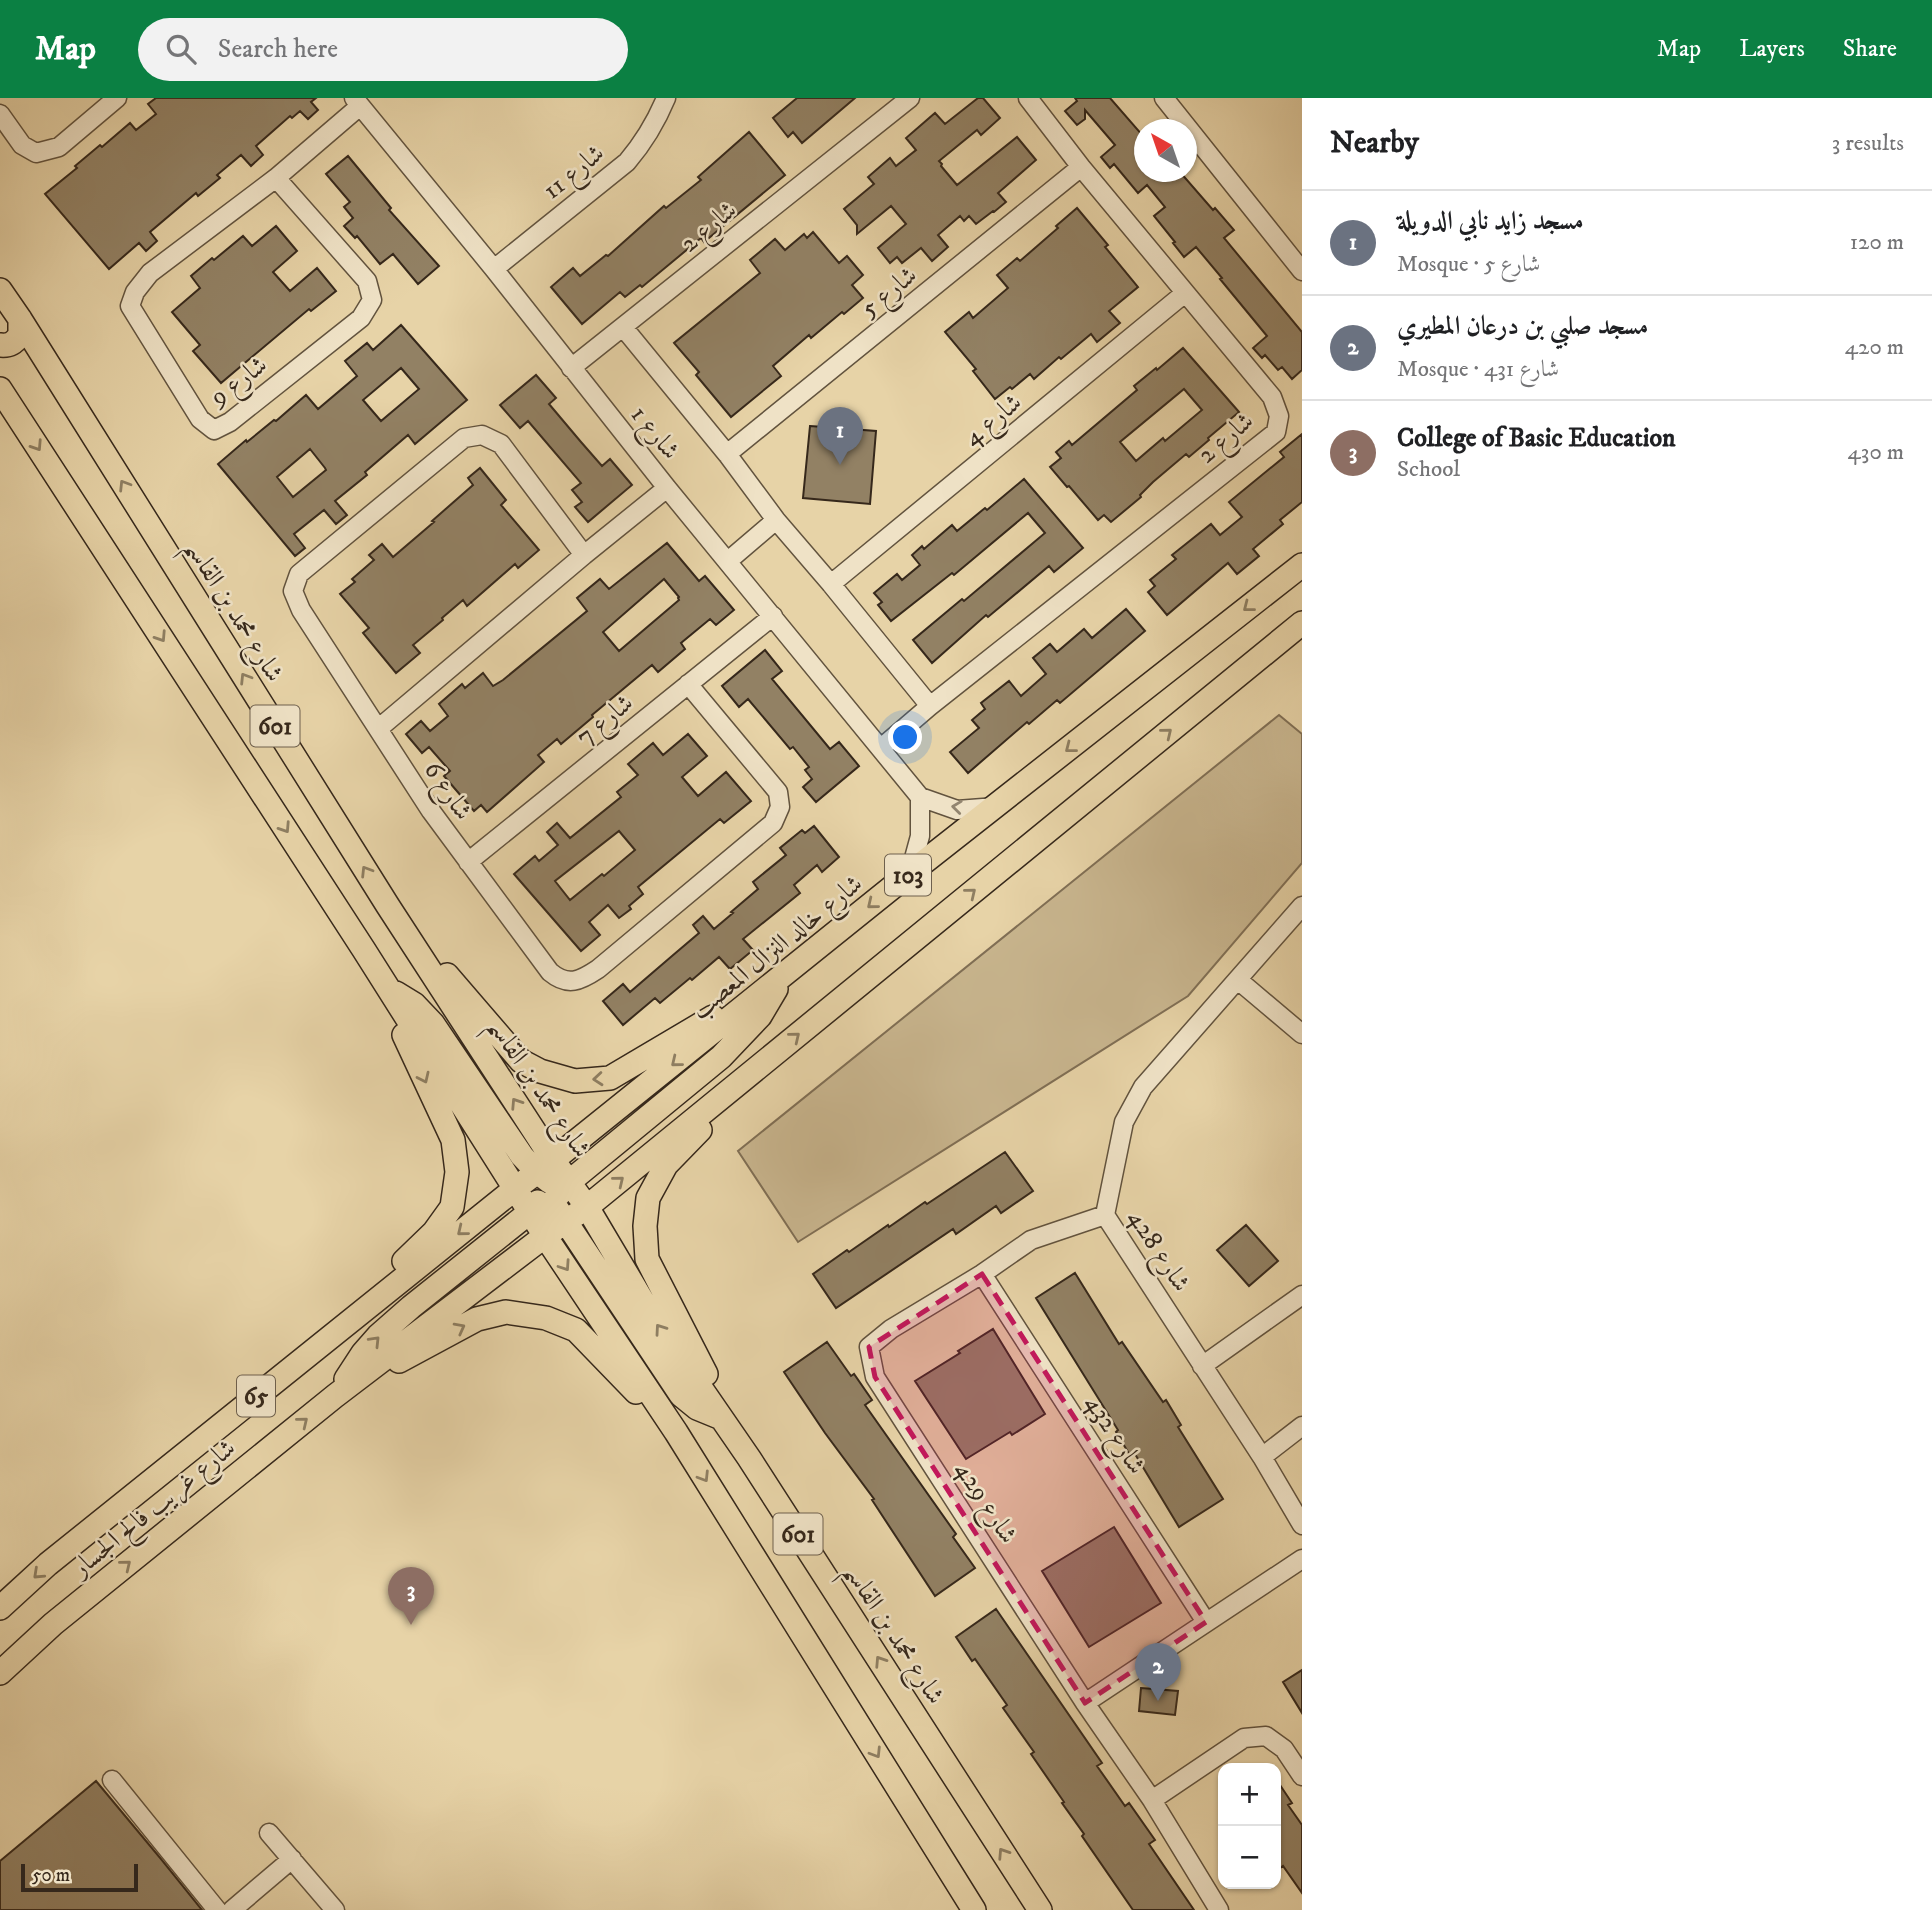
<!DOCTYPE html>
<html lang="en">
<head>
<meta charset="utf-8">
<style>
  body { margin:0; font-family:"IM FELL DW Pica",Amiri,serif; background:#f2f2f2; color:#202124 }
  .controls { position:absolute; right:21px; bottom:21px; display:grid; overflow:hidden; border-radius:14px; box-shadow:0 2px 5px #0004 }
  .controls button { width:63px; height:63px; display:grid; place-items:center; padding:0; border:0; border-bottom:2px solid #e0e0e0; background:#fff; color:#202124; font:35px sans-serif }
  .compass { position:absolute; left:1134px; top:21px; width:63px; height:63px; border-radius:50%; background:#fff; box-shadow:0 2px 5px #0004; rotate:320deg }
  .scale { position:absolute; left:21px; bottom:18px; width:117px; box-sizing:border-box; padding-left:7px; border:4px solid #36281b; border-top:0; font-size:19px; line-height:24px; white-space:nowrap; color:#36281b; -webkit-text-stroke:5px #efe2c6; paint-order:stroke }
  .you { position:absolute; left:906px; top:640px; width:24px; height:24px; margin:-18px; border:5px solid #fff; border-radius:50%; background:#1a73e8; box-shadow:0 0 0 10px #1a73e833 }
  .badge { display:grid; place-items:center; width:46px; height:46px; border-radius:50%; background:#0b8043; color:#fff; font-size:23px; font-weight:700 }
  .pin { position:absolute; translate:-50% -58px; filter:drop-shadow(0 2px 4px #0008) }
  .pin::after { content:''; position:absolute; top:37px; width:24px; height:21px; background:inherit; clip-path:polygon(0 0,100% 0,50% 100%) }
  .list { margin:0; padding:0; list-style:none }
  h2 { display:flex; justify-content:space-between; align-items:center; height:91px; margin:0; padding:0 28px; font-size:30px }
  h2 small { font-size:23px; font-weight:400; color:#757577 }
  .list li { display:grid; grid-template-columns:46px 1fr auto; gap:21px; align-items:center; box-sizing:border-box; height:105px; padding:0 28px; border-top:2px solid #e0e0e0 }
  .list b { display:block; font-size:26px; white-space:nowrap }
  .list p { margin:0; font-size:23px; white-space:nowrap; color:#757577 }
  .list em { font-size:23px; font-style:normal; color:#757577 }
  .icon { flex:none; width:38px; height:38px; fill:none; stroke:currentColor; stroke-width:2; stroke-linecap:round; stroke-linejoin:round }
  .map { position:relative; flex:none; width:1302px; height:1812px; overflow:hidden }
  header { display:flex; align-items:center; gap:42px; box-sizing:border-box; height:98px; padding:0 35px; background:#0b8043; color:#fff }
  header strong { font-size:33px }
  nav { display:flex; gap:38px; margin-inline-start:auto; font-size:24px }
  .search { width:490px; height:63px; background:#f2f2f2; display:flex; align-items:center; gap:18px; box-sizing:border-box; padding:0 24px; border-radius:38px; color:#757577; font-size:26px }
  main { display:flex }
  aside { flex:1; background:#fff }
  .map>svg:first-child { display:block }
  .green { fill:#c9b68f; stroke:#806f55; stroke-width:2 }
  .building { fill:#928164; stroke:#36281b; stroke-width:2; fill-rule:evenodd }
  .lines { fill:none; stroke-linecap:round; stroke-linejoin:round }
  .minor-casing { stroke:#62533e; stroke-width:21 }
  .major-casing { stroke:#36281b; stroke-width:26 }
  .minor { stroke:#efe2c6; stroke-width:18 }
  .major { stroke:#e7d3a7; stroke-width:23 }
  .oneway { stroke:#8e7e61 }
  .oneway2 { stroke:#928570 }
  .marked { fill:#c2185b; fill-opacity:0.2; stroke:#c2185b; stroke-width:5; stroke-dasharray:14 9; stroke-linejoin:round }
  .labels { text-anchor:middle; stroke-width:5; stroke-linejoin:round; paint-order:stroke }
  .shield { fill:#efe2c6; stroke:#6e604e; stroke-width:2 }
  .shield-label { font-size:24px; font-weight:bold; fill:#36281b }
  .street-label { font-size:26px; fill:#36281b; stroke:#efe2c6 }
</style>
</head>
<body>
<header>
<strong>Map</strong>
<div class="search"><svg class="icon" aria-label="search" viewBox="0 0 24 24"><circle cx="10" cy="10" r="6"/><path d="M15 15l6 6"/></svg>Search here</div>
<nav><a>Map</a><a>Layers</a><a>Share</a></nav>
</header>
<main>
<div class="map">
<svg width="1302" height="1812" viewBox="0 0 1302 1812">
  <rect width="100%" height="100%" fill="#e7d3a7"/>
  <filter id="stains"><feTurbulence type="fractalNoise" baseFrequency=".00286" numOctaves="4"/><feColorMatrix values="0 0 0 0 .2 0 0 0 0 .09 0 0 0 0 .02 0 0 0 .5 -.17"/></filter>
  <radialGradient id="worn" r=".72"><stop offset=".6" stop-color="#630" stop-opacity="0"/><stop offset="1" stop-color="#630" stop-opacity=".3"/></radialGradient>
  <!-- green -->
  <path class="green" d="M1279,617l23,19v129l-114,133 -390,246 -60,-91z"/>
  <!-- building -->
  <path class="building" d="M156,0h160l-5,4 7,8 -10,9 -8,-8 -8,7 -2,-2 -34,30 7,9 -12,11 -10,-11 -24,20 3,3 -22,18 -2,-3 -46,39 7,9 -11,10 -7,-8 -30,26 -64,-75 32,-26 -2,-2 25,-21 2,2 28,-24 6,7 20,-16 -8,-10z
    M797,0h58l-53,45 -9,-11 -5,5 -15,-19z
    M978,0h5l17,20 -19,17 -4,-5 -38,31 3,3 -1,2 16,19 60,-48 19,23 -38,33 8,9 -12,10 -1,-1 -17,13 -7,-8 -5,5 -4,-5 -22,19 10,12 -16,14 -11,-13 -19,15 -5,-6 -7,6 -12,-15 28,-24 -15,-18 -34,28v-9l-13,-16 30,-25 -6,-7 22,-19 6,8 20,-16 -10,-12 29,-25 10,11z
    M1075,0h35l34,39v35h36l33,38 2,-2 19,22 -10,8 78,94v38l-10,9 -10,-12 -4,3 -13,-15 -3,3 -9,-10 14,-12 -47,-57 2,-1 -26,-31 -12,10 -11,-14 2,-1 -21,-26 11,-9 -18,-22 -9,8 -24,-29 -4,4 -9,-11 14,-12 -30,-35v9l-8,6 -12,-14 12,-10z
    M749,34l36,43 -81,67 -3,-4 -59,49 -2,-2 -15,12 -5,-5 -38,32 -31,-37 22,-19 7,8 26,-21 2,1 56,-50 2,2 35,-28 -3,-3z
    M348,58l43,52 -2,2 50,56 -21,18 -25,-30 -13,10 -23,-28 -2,2 -11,-12 9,-8 -9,-11 6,-5 -24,-28z
    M1077,110l31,37 -3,2 33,40 -29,24 11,12 -23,19 -6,-8 -30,25 -2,-2 -25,22 -4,-5 -18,15 -2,-2 -15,12 -22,-28 3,-2 -31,-37 24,-20 4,6 35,-30 -11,-13 20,-17 3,3 38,-33 -2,-2z
    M276,128l21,25 -24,21 17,19 27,-23 19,23 -25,20 -2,-2 -88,74 -28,-32 7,-6 -28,-33 28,-24 -9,-12 21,-18 2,2 29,-24 9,10z
    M813,134l26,31 8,-7 16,19 -11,10 11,13 -19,16 -2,-2 -31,26 -2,-3 -36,31 8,10 -50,41 -35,-42 3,-3 -25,-29 86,-70 -10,-13 25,-21 10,11 19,-16 3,4z
    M401,227l66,75 -52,44 -7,-9 -43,37 2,3 -32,26 12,14 -11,9 -12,-14 -30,24 11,14 -10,8 -77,-92 28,-24 1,2 27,-22 2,1 30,-26 12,14 39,-33 -12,-15 22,-18 6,7zM401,270l18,21 -38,32 -18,-21zM310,351l15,19 1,2 -33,27 -16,-20z
    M1183,250l56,64 -31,26 1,2 -20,17 -3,-3 -33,28 -13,13 1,2 -30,25 -7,-7 -6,5 -29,-34 -2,1 -17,-20 11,-9 -5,-6 13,-11 3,4 65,-55 -3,-4 22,-18 1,2zM1184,291l18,21 -37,31 -2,-3 -27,23 -16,-19z
    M536,277l20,23 -7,6 32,38 21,24 8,-7 22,26 -44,37 -13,-15 7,-5 -10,-12 9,-7 -53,-62 -8,7 -20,-23z
    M810,328l66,5 -6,73 -67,-6z
    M1302,336v68l-22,18 3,4 -30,25 6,7 -22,18 -9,-11 -61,52 -19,-23 7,-6 -5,-6 26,-21 -4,-4 39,-31 9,11 22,-18 -13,-15 55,-45 -4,-5z
    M480,370l26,32 -5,5 38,45 -21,18 -3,-4 -48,42 -4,-6 -21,18 1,2 -30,25 7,8 -24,20 -33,-40 6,-5 -29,-34 15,-12 -3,-3 22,-19 -5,-5 13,-11 11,13 41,-35 -2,-1 41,-36 -5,-7z
    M1024,381l59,69 -29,24 -5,-6 -61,51 -2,-2 -54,48 -19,-23 49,-41 2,2 81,-68 -17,-20 -74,62 -2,-2 -61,48 -13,-16 4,-3 -8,-9 23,-19 5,6 18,-15 -8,-10 10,-9 2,3 28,-24 5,6 28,-23 2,2z
    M667,445l32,38 6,-5 29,34 -18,15 -6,-6 -29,24 4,6 -27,23 -6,-7 -60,50 1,2 -32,27 -4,-5 -19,16 6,7 -57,50 -6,-7 -7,6 -30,-35 6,-5 -21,-24 -7,6 -16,-19 15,-13 9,10 18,-15 -9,-12 23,-20 3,4 18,-15 10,13 10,-6 84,-69 -10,-13 23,-19 9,10zM664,481l15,18 -1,1 1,2 -60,51 -16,-19z
    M1126,511l19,22 -85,72 -3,-3 -28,24 -2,-2 -59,51 -18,-21 29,-24 -7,-8 13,-11 -4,-6 28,-22 12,15 25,-22 -13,-16 17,-14 7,8 27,-23 8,9z
    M765,552l17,21 -10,8 58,70 9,-7 20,24 -43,36 -13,-15 9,-8 -7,-9 4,-3 -16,-20 -3,2 -42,-50 -9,8 -17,-21z
    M688,636l19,22 -25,21 16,19 28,-24 25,29 -27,22 -4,-4 -82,68 5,7 -14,12 2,3 -12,9 -11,-13 -19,17 11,13 -19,16 -67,-77 21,-18 4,5 19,-16 -11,-13 10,-9 13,15 51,-41 -4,-5 21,-17 -10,-11 25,-21 10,12zM619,733l16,19 -31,26 -2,-2 -32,26 -15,-19z
    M814,728l25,31 -17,15 -5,-7 -23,20 6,8 -57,46 10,11 -23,19 -11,-12 -27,23 -2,-2 -30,25 -5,-5 -32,27 -20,-24 20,-17 7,8 42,-36 27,-23 -6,-8 10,-9 11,13 19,-16 -2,-1 27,-23 -5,-7 33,-27 -6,-7 22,-18 3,3z
    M1005,1054l28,39 -32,22 -5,-7 -40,28 -3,-5 -117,79 -23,-34 34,-24 2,2 39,-27 1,2 36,-25 2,2z
    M1246,1127l32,36 -29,25 -32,-36z
    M1075,1175l44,71 3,-2 41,60 3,-2 15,25 -3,2 45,72 -44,28 -44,-73 -4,3 -15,-25 2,-2 -82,-132z
    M993,1231l52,85 -33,21 -2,-3 -44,27 -51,-78 45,-28 -2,-2z
    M827,1244l24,34 3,-2 18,26 -7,5 91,129 -3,3 22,31 -40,28 -63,-96 2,-1 -49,-66 -41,-61z
    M1114,1429l47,76 -72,44 -47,-76z
    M996,1511l106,154 -5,3 28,40 4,-3 26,37 -6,4 45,66h-61l-51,-74 2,-2 -22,-31 2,-1 -33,-48 3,-2 -31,-44 4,-3 -32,-46 -3,2 -16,-24z
    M1302,1572v43l-19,-31z
    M1141,1590l37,3 -3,24 -36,-4z
    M1276,1681l16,24 -4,2 14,20v68l-19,-27 -7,5z
    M96,1683l65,78 41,51h-202v-49z"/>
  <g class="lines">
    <defs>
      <path id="minor" d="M354,0l140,171 173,219 253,309 37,13 39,-3
        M1164,0l138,173
        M0,16l22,31 14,8 23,-6 58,-49
        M276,80l91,103 5,19 -11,18 -131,104 -16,8 -14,-11 -70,-113 5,-14 15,-19 126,-95 84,-72
        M494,171l133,-107c17,-20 29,-40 39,-64
        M623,229l104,127 49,66 55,64 99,122
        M571,270l339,-270
        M727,356l354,-287
        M584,457l-83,-111 -19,-9 -18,3 -165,136 -6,17 8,19 130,201 119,161c18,15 30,9 48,-3l175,-146 7,-16 -2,-15 -90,-108
        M728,463l48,-41
        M831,486l354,-291
        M378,631l206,-174 83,-67
        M881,650l49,-42 346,-274 3,-16 -7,-19 -191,-230 -53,-69
        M468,764l305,-246
        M910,775l10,-37v-39
        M1302,808l-159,181 -19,35 -19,93 157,242 40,68
        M1238,882l64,54
        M1105,1117l-74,25 -49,34 -91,55 -22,18 6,30 210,326 67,97 67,110
        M982,1176l224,348
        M1202,1268l100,-71
        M1262,1359l40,-31
        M1085,1605l217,-144
        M112,1682l105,130
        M1152,1702l92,-62 22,-2 18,13 18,27
        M269,1735l66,77
        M232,1812l60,-51"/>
      <path id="major" d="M0,192l20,29 368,587 165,254 34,47 67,113 95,138 291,452
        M0,247c10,1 14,-2 20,-10v-16
        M0,291l364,561 181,286 131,196 298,478
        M447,877l74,86 19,10 35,10 35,-3 103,-61
        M396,895l18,11 19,20 89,132 15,16 13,10
        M700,1032l-34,35 -18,33 -3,28 2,33 59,115
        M558,1112l123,185 16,13 22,9
        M545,1138l-1,-15 3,-12 22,-27 152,-125 39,-41 16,-27
        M404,1163l30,-29 18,-25 5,-35 -4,-32 -49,-105
        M399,1263l78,-42 29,-7 40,6 30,12 60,62
        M346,1281l17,-26 15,-17 33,-29 119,-95 8,-10
        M0,1510l48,-44 468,-376 37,-28 357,-287 392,-308
        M0,1575l53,-49 282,-228 210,-160 42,-29 715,-584"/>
    </defs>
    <!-- minor casing -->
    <use href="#minor" class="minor-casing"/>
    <!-- major casing -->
    <use href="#major" class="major-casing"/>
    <!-- minor -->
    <use href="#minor" class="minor"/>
    <!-- major -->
    <use href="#major" class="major"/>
  </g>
  <!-- one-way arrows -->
  <defs><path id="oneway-chevron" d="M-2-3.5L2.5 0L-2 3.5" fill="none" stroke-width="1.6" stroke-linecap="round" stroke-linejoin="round" transform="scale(1.75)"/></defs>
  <g class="oneway">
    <use href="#oneway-chevron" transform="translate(37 348) rotate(57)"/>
    <use href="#oneway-chevron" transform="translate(124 387) rotate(-122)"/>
    <use href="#oneway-chevron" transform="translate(1248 509) rotate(142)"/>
    <use href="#oneway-chevron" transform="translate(161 539) rotate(57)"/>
    <use href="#oneway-chevron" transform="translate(245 580) rotate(-122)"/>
    <use href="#oneway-chevron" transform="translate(1167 635) rotate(-39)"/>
    <use href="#oneway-chevron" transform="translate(1070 650) rotate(142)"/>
    <use href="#oneway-chevron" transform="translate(285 730) rotate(57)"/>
    <use href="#oneway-chevron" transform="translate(366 773) rotate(-122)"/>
    <use href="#oneway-chevron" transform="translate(971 795) rotate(-39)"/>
    <use href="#oneway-chevron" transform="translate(872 806) rotate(141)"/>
    <use href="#oneway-chevron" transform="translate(795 939) rotate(-39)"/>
    <use href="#oneway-chevron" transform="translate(676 964) rotate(141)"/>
    <use href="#oneway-chevron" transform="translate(424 980) rotate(65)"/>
    <use href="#oneway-chevron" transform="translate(598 981) rotate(175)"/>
    <use href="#oneway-chevron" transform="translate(516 1005) rotate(-123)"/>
    <use href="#oneway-chevron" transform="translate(619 1083) rotate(-39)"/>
    <use href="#oneway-chevron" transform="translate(462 1133) rotate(141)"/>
    <use href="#oneway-chevron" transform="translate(565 1168) rotate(56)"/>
    <use href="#oneway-chevron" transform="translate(460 1230) rotate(-28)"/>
    <use href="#oneway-chevron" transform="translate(660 1231) rotate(-125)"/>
    <use href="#oneway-chevron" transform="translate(375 1243) rotate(-46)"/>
    <use href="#oneway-chevron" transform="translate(303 1324) rotate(-39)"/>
    <use href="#oneway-chevron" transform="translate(704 1379) rotate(58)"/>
    <use href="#oneway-chevron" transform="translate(126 1467) rotate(-39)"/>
    <use href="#oneway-chevron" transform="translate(38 1476) rotate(137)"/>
    <use href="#oneway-chevron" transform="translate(880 1563) rotate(-123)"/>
    <use href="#oneway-chevron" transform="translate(876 1655) rotate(58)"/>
    <use href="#oneway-chevron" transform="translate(1003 1755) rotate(-123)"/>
  </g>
  <use class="oneway2" href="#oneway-chevron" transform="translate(957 709) rotate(-173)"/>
  <!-- marked area -->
  <path class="marked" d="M982,1176l224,348 -121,81 -210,-326 -6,-30z"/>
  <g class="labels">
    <!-- shield labels -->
    <g class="shield">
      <rect x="250.5" y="607.5" width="49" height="41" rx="5"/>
      <rect x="885" y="756.5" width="46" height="41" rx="5"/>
      <rect x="237" y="1277.5" width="38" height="41" rx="5"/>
      <rect x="773.5" y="1415.5" width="49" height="41" rx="5"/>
    </g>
    <g class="shield-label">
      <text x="275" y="636">601</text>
      <text x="908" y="785">103</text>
      <text x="256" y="1306">65</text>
      <text x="798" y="1444">601</text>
    </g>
    <!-- street labels -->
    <g class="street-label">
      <text transform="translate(573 73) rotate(-39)" y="9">شارع 11</text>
      <text transform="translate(708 128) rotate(-39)" y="9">شارع 2</text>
      <text transform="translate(888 193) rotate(-39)" y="9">شارع 5</text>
      <text transform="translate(238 282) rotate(-37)" y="9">شارع 9</text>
      <text transform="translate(992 321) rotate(-39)" y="9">شارع 4</text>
      <text transform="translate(656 334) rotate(51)" y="9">شارع 1</text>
      <text transform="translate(1225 339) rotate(-40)" y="9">شارع 2</text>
      <text transform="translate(235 512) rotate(58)" y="9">شارع محمد بن القاسم</text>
      <text transform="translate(604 621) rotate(-39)" y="9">شارع 7</text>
      <text transform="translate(449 692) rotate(56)" y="9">شارع 6</text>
      <text transform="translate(776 848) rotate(-39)" y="9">شارع خالد النزال المعصب</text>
      <text transform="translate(540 989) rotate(56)" y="9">شارع محمد بن القاسم</text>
      <text transform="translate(1160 1152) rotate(57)" y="9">شارع 428</text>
      <text transform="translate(1116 1336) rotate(57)" y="9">شارع 432</text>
      <text transform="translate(987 1404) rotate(57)" y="9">شارع 429</text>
      <text transform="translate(153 1409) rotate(-39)" y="9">شارع غريب فالح الجسار</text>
      <text transform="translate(895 1535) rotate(57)" y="9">شارع محمد بن القاسم</text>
    </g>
  </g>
  <rect width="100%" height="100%" filter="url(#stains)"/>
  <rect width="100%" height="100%" fill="url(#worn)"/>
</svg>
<div class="controls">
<button>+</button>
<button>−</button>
</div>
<svg class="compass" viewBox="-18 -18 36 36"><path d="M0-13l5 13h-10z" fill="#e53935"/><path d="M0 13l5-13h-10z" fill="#757577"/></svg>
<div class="scale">50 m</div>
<div class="you"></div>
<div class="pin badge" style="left:840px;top:367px;background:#6b7280">1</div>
<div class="pin badge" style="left:1158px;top:1603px;background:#6b7280">2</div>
<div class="pin badge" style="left:411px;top:1527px;background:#8d6e63">3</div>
</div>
<aside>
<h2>Nearby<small>3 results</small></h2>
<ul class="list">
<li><span class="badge" style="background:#6b7280">1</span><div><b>مسجد زايد نابي الدويلة</b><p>Mosque · شارع 5</p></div><em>120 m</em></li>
<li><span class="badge" style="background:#6b7280">2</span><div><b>مسجد صلبي بن درعان المطيري</b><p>Mosque · شارع 431</p></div><em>420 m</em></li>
<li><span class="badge" style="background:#8d6e63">3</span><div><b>College of Basic Education</b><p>School</p></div><em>430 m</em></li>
</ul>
</aside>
</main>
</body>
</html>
